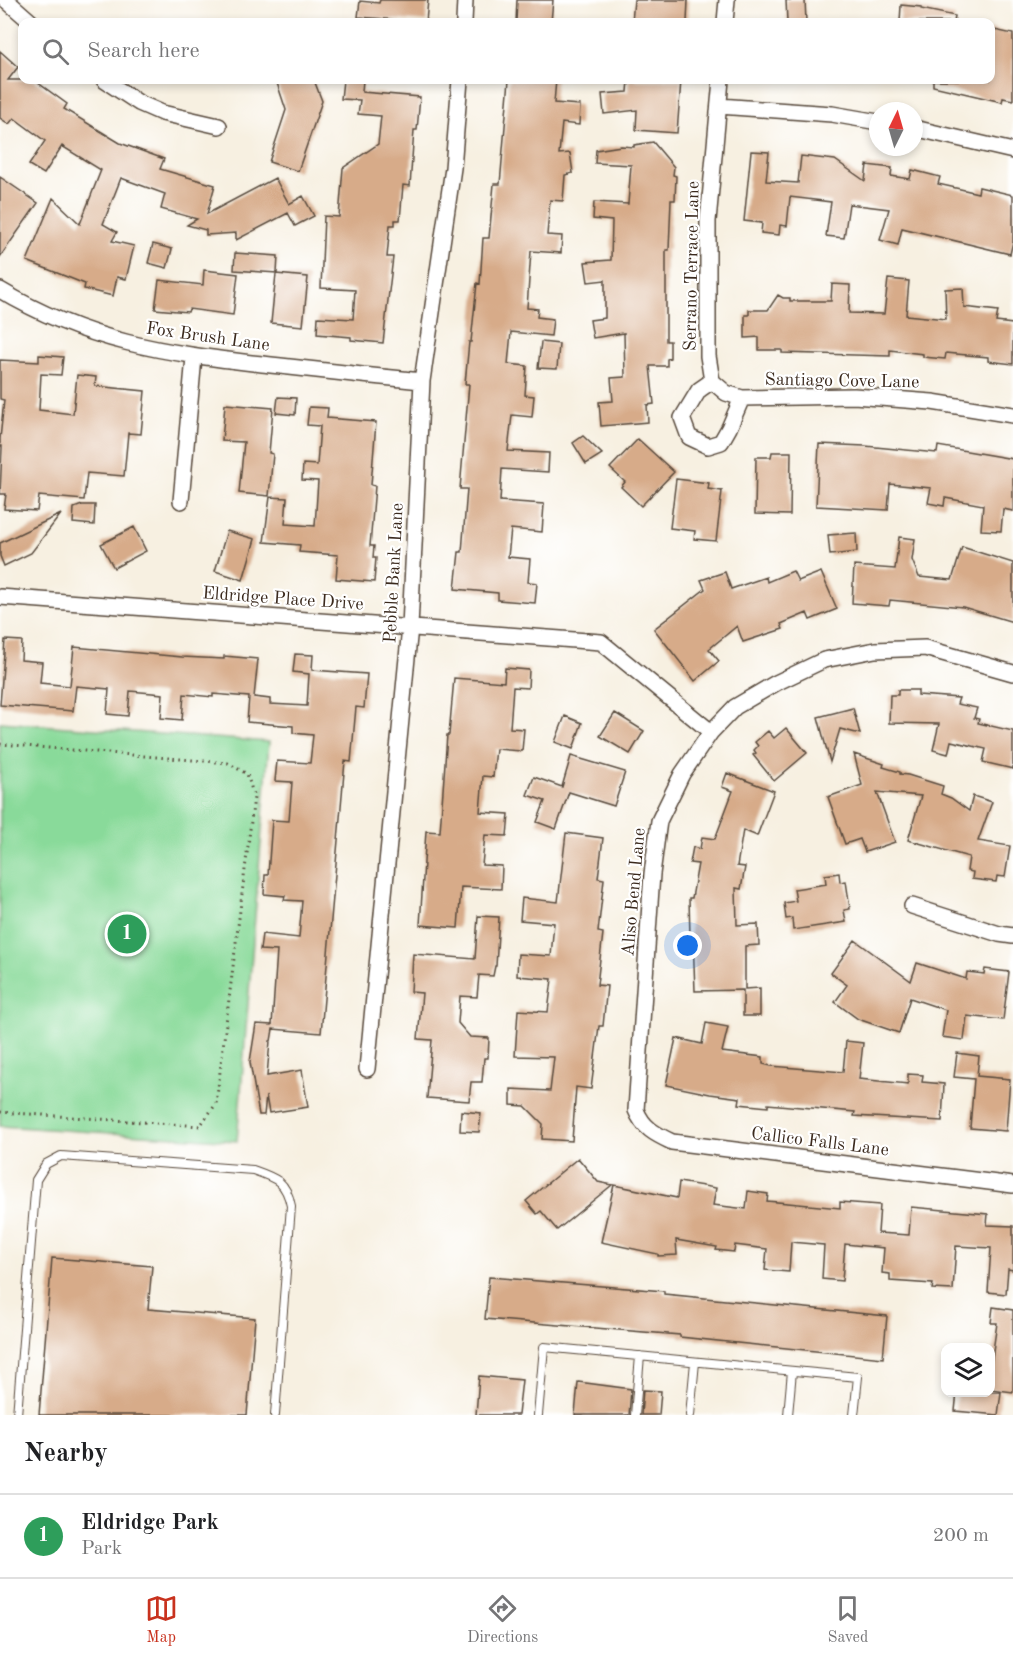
<!DOCTYPE html>
<html lang="en">
<head>
<meta charset="utf-8">
<style>
  body { margin:0; font-family:"Old Standard TT",serif; background:#f2f2f2; color:#202124 }
  .controls { position:absolute; right:18px; bottom:18px; display:grid; overflow:hidden; border-radius:12px; box-shadow:0 3px 9px #0003 }
  .controls button { width:54px; height:54px; display:grid; place-items:center; padding:0; border:0; border-bottom:2px solid #e0e0e0; background:#fff; color:#202124; font:30px sans-serif }
  .compass { position:absolute; left:869px; top:102px; width:54px; height:54px; border-radius:50%; background:#fff; box-shadow:0 3px 9px #0003; rotate:5deg }
  .you { position:absolute; left:688px; top:946px; width:21px; height:21px; margin:-15px; border:4px solid #fff; border-radius:50%; background:#1a73e8; box-shadow:0 0 0 9px #1a73e833 }
  .badge { display:grid; place-items:center; width:39px; height:39px; border-radius:50%; background:#c8321e; color:#fff; font-size:20px; font-weight:700 }
  .pin { position:absolute; translate:-50% -50%; border:3px solid #fff; box-shadow:0 2px 6px #0006 }
  .list { margin:0; padding:0; list-style:none }
  h2 { display:flex; justify-content:space-between; align-items:center; height:78px; margin:0; padding:0 24px; font-size:26px }
  h2 small { font-size:20px; font-weight:400; color:#757577 }
  .list li { display:grid; grid-template-columns:39px 1fr auto; gap:18px; align-items:center; box-sizing:border-box; height:84px; padding:0 24px; border-top:2px solid #e0e0e0 }
  .list b { display:block; font-size:22px; white-space:nowrap }
  .list p { margin:0; font-size:20px; white-space:nowrap; color:#757577 }
  .list em { font-size:20px; font-style:normal; color:#757577 }
  .icon { flex:none; width:33px; height:33px; fill:none; stroke:currentColor; stroke-width:2; stroke-linecap:round; stroke-linejoin:round }
  .map { position:relative; flex:none; width:1013px; height:1415px; overflow:hidden }
  .search { position:absolute; background:#fff; box-shadow:0 3px 9px #0003; left:18px; right:18px; top:18px; height:66px; display:flex; align-items:center; gap:15px; box-sizing:border-box; padding:0 21px; border-radius:12px; color:#757577; font-size:22px }
  .sheet { height:162px; background:#fff }
  nav { display:flex; justify-content:space-around; align-items:center; box-sizing:border-box; height:84px; border-top:2px solid #e0e0e0; background:#fff; font-size:16px; color:#757577 }
  nav a { display:grid; justify-items:center; gap:3px }
  nav .on { color:#c8321e }
  .map>svg:first-child { display:block }
  .green { fill:#89da9a; stroke:#62825c; stroke-width:1.5 }
  .building { fill:#d7ab89 }
  .lines { fill:none; stroke-linecap:round; stroke-linejoin:round }
  .lane-casing { stroke:#57483b; stroke-width:10 }
  .street-casing { stroke:#57483b; stroke-width:18 }
  .path { stroke:#57483b; stroke-width:3; stroke-dasharray:1.5 4.5; stroke-linecap:butt }
  .lane { stroke:#fff; stroke-width:8 }
  .street { stroke:#fff; stroke-width:15 }
  .labels { text-anchor:middle; stroke-width:4.5; stroke-linejoin:round; paint-order:stroke }
  .street-label { font-size:18px; fill:#3b2a1e; stroke:#fff }
</style>
</head>
<body>
<div class="map">
<svg width="1013" height="1415" viewBox="0 0 1013 1415">
  <rect width="100%" height="100%" fill="#fff"/>
  <filter id="ink" filterUnits="userSpaceOnUse"><feTurbulence type="fractalNoise" baseFrequency=".0167" numOctaves="2"/><feDisplacementMap in="SourceGraphic" scale="12" xChannelSelector="R" yChannelSelector="G"/><feConvolveMatrix kernelMatrix="1 2 1 2 8 2 1 2 1" color-interpolation-filters="sRGB"/></filter>
  <filter id="wash" filterUnits="userSpaceOnUse"><feTurbulence type="fractalNoise" baseFrequency=".008" numOctaves="4" result="noise"/><feDisplacementMap in="SourceGraphic" scale="24" xChannelSelector="R" yChannelSelector="G"/><feGaussianBlur stdDeviation="1.35" result="paint"/><feColorMatrix in="noise" values="0 0 0 0 0 0 0 0 0 0 0 0 0 0 0 0 0 1.4 0 .05"/><feComposite in="paint" operator="in"/></filter>
  <g filter="url(#wash)">
    <rect width="100%" height="100%" fill="#f7f0e1"/>
    <!-- green -->
    <path class="green" d="M0,722l269,20 -32,399 -237,-15z"/>
    <g id="blocks">
      <!-- building -->
      <path class="building" d="M380,0h48l-2,22 -68,-5 2,-16 19,2z
        M517,0h36l-2,22h-35z
        M634,0h54l-1,22h-55z
        M786,0h19l1,22h-19z
        M901,5l20,2v2l34,7 -1,6h-54z
        M990,29l23,5v66l-10,-2 -1,4 -69,-16v-6h57z
        M0,51l18,16 -10,13h26l33,24 -3,5 56,34 44,16 -4,10 55,16 -8,29 68,-36 14,26 14,-8 11,20 -19,10 -7,-13 -52,27v-7l-30,2v-5l-19,-5 10,-6 -36,-10 4,-15 -44,-16 -18,46 14,8 -5,9 22,5 -8,33 -9,-2 -4,19 -29,-7 1,-5 -58,-23 26,-63 27,26 21,-54 -39,-24 -18,28 -15,-9 16,-24 -31,-23 -5,6 -9,-6z
        M276,80h38l8,21 -24,70 -29,-9 17,-52z
        M343,80h20l-1,12 58,5 -3,33h-3l-4,56 -7,-1 -3,35h-5v5h-5l-3,32h6l-10,86 -32,-3v-3l-34,-3 1,-17 35,2 2,-29 -34,-2 3,-72 15,1 4,-49 35,-24 3,-28 -23,-2 2,-14 -19,-1z
        M509,80h47l-2,23 26,2 -1,20 -17,-2 -3,31 11,-1 3,20 -8,2 -2,26 -13,-1 -3,35 15,1 -1,17 -30,-2 -4,57 11,1 -1,8 16,2 -2,17 -40,-4 -3,32 19,2 -2,29 9,1 -2,21 -20,-2 -4,36 41,2 -1,19 -46,-3 -2,32 44,3 -2,28 -31,-3 -3,28 22,2 -2,23 9,1 -2,20 -37,-3v-7l-43,-4 4,-37h3l5,-63h-7l9,-105h-4l4,-42h2l6,-59 3,1 3,-46h6l5,-54h6z
        M629,80h52l-4,53 -41,-3 1,-20 -33,4 -2,-20 26,-2z
        M653,142l21,25 -1,8 3,1 -1,24h-4l-2,50h-3v91h4v17l-3,1v7h-17l4,38 -7,1 1,17 -47,4 -2,-24 14,-1 -2,-23 14,-1 -1,-44 -31,5 -3,-18 15,-2v-38l-17,2 -3,-20 26,-2 1,-39 -19,-2 1,-17 34,2 3,-39 -36,-2 1,-13 25,-4 13,1v-2z
        M751,151l18,1 -3,29 32,2 3,-27 34,4 30,21 2,-16 25,3 -1,8 19,3 2,-9 28,7 -2,7 40,9 1,-6 34,8v47l-3,12 -108,-26 -4,17 -18,-5 9,-31 -40,-5 -5,34 -18,-2 5,-34 -41,-5 -3,29 -7,-1 -1,10 -18,-2 1,-10 -18,-2z
        M0,177l38,26 -38,54z
        M153,244l19,5 -5,19 -19,-5z
        M235,253l43,3 -1,17 -43,-3z
        M204,270l34,4 -5,41 -44,-6 -1,3 -33,-3 4,-29 44,5z
        M276,274l32,3 -5,49 -32,-3z
        M888,279l21,2 -3,34 40,4 -1,-30 18,-1 1,19 34,4 -2,11 17,2v40l-25,-3v-4l-42,-4 -1,6 -22,-2v-3l-33,-4v6l-108,-3v-3h-23v-13l-14,1v-23h4v-5h19l10,-15 5,3h7v3h41l1,-17 18,1 -1,28 35,1z
        M541,342l18,2 -2,25 -19,-1z
        M39,355l24,2 -2,18 -20,-1 -2,36 34,4 4,-39 19,2 -1,9 50,5 -4,43 -13,-1 -4,43 -37,-3 -3,27 -45,-4 -2,15 -33,-2 2,-15h-6l2,-48h-2v-7l4,-39 -4,-1v-39l39,2z
        M278,397l18,1 -1,17 -19,-2z
        M225,404l48,4 -4,45 4,1 -4,42 -30,-3 5,-51 -22,-1z
        M309,407l19,1 -1,10 49,4 -5,63 4,1 -5,60h4l-1,12h3l-2,24 -38,-3 2,-24 -39,-3 1,-7 -36,-3 6,-45 17,1 -2,26 30,2 3,-45 -16,-1 1,-16 14,1 3,-39 -13,-1z
        M583,436l19,18 -16,10 -13,-21z
        M638,439l36,33 -33,34 -20,-19 4,-5 -15,-14z
        M819,444l46,2 72,7 1,-7 75,13v52l-10,-2 -2,22 -20,-1 2,-25 -38,-7 -1,8 -16,-3 3,-15 -41,-4 -2,26 -72,-4z
        M772,452h19l-1,63 -35,-1 1,-57h15z
        M676,479l33,4 -1,6 14,2 -6,50 -22,-2 1,-8 -25,-3z
        M82,505h13l-1,20 -21,-2 1,-15z
        M61,514l-30,39 -27,13 -4,-10v-13z
        M134,527l12,24 -32,17 -13,-24z
        M227,531l28,8 -12,41 -28,-9z
        M856,533l1,19 -27,3 -2,-20z
        M899,537l16,2 -3,21 7,17 33,3 10,-33 51,16v59l-50,-15 -73,-7 -1,6 -37,-3 2,-37 41,3z
        M793,571l5,10 23,-9 16,37 -27,11 -3,-7 -26,11 2,5 -40,13 -6,-16 -28,23 10,12 -24,20 -41,-52 51,-40 -4,-9 24,-8 6,17 35,-12 1,5z
        M5,640l17,1 -1,19 21,2 -2,21 30,3 4,-39 108,10 42,2v-3l34,3 -4,38 16,2v5l37,2 2,-32 -16,-2 2,-18 18,1 -1,15 55,4 -3,34 -8,-1 -5,55 -6,-1 -24,272 -48,-4 -2,12h-1l-3,35 35,-6 6,37 -39,6 -3,-17 -2,19h-5l-9,-53 6,-38 16,1 5,-74 -17,-1 2,-16 37,4 3,-37 -18,-1 1,-4 -21,-2 1,-19h3l4,-55 17,1 3,-39 -17,-1 2,-20 33,2 3,-28 -20,-2v-7l-46,-4 2,-25 -36,-3v3l-29,-3 -2,26 -21,-2 2,-24 -33,-3 -2,25 -21,-2 2,-25 -33,-3 -3,25 -73,-6z
        M505,668l24,2 -1,18 -15,-1 -3,41 14,1 -2,22 -26,-2 -3,28 -10,-1 -3,36 29,2 -2,22 -22,-1 -3,30 20,1 -1,23 -40,-2 -3,41 -38,-3 6,-94 14,1 7,-97h2l5,-57 50,4z
        M898,690h20v5l41,3 -2,6 20,4 -3,10 5,1 -1,4 35,8v38l-30,-7 3,-13 -35,-8 -3,13 -15,-4 6,-26 -50,-1 1,-28h8z
        M853,708l7,26 -20,-5 -10,33 -12,-45z
        M615,713l29,18 -14,23 -30,-18z
        M565,716l17,7 -9,26 -18,-7z
        M786,728l21,25 -33,28 -21,-26 3,-2 -2,-3 4,-4 -3,-4 13,-11 6,7z
        M854,754l30,10 -1,3 17,5v2l8,1 35,11 -2,8 10,4 18,13 4,-15 19,6 -14,39 32,5 -5,31 -8,-1 -1,6 -24,-3 1,-7 -6,-1 2,-14 -61,-17 13,-44 -44,-4 18,50 -30,10 -5,-13 -15,5 -17,-47 34,-12z
        M571,756l54,16 -11,34 -45,-14 -13,37 -19,-7 8,-21 -18,-6 7,-18 28,10z
        M727,773l47,18 -17,45 -14,-6 -6,36 8,1 -4,22 -5,-1 1,37 21,-1 1,21 -14,1v43l15,-1v28h-17v-26l-48,1 -2,-54h-3l-1,-39h3l6,-34 -8,-1 3,-16 7,2 2,-12 13,2 18,-48 -11,-4z
        M566,833l37,5 -5,40 6,1 -6,53 5,1 -6,52 10,1 -4,40h-4l-8,63 -15,-2 -4,54 -30,-2 1,-15 -18,-18 -14,-1v-16l39,2 4,-34 -39,-1 3,-46 30,2 4,-33 -35,-3 1,-22 33,2 3,-33 -34,-3 2,-22 36,4z
        M839,873l1,9 6,-1 4,28 -6,1 2,12 -53,8 -1,-12 -6,1 -2,-16 12,-2 -2,-12 32,-5 -1,-9z
        M478,916l21,1 -3,49h-1l-2,10 -14,-1 -2,22 -17,-1 -2,27 12,14 19,1 -1,20h-4l-2,24h-11l-2,19 -42,-3 5,-58 -14,-1 4,-46 -11,-1 2,-38 62,5z
        M855,940l56,41 6,-18 49,16 1,-7 17,2 1,-5 24,3 -6,48 -36,-4 -3,24 -22,-3 4,-27 -36,-12 -11,35 -41,-14 -23,-17 12,-17 -16,-12z
        M706,1023l22,4 -6,25 41,5v7l8,2 72,6 3,-31 17,2 -4,36 49,5v-10l15,1 -1,7 22,2 -2,37 -88,-5 1,-4 -87,-8v3l-29,-3 1,-6 -30,-4 -44,-9 10,-47 26,6z
        M957,1053l22,3 -2,20 33,3 -4,52 -36,-3 4,-49 -20,-2z
        M461,1111l20,2 -2,19 -19,-1z
        M578,1158l20,24 14,3 -55,45 -16,-19 -4,3 -11,-13z
        M679,1182l37,6 -3,17 33,4 2,-18 20,3 -1,7 73,7v-6l40,3 -2,28 31,2 2,-28 77,7 -1,11 26,1v44l-5,-1 -2,25 -18,-2 3,-44 -35,-2 -3,44 -21,-1 1,-5 -43,-3v-7l-8,-1 2,-25 -39,-4 -3,37 -20,-2 2,-34 -33,-3 -2,30 -24,-2 2,-21 -32,-4 -1,7 -18,-2 1,-3 -41,-7 1,15 -19,1v-2l-57,-12 13,-57 63,13z
        M52,1258l100,8 -4,43 107,9 -8,97h-208z
        M489,1277l175,14v3l223,22 -4,42 -203,-21v-2l-195,-16z
        M993,1307l20,3v82l-23,-3v-17l7,-49h-6z
        M479,1376l43,4 -4,35h-42z
        M578,1382l53,7 -2,26h-54z
        M643,1390l18,1 -2,24h-18z
        M957,1392h44l-3,23 -43,-4z"/>
    </g>
  </g>
  <g filter="url(#ink)">
    <use href="#blocks" fill-opacity="0" stroke="#57483b" stroke-width="1.5"/>
    <g class="lines">
      <defs>
        <path id="lane" d="M17,1415l19,-235 10,-16 15,-8 192,14c23,8 33,11 38,36l-16,209
          M538,1415l6,-68 314,30 -4,38
          M635,1415l5,-59
          M690,1415l5,-53
          M788,1415l4,-44"/>
        <path id="street" d="M6,0l25,22
          M464,22l1,-22
          M725,22l2,-22
          M104,80l35,23 23,10 57,13
          M721,80l-13,141v135l4,25 14,12 16,5 112,-2 78,6 81,13
          M719,106l113,8 46,8
          M914,128l99,23
          M0,290c87,52 164,63 262,74 54,6 107,12 160,17
          M712,381l-13,9 -17,28 7,19 19,9 13,-4 8,-14 13,-30
          M181,501l13,-144
          M0,597l601,45 110,90
          M1013,673l-88,-25 -50,2 -51,10 -48,23 -41,24 -24,25 -29,42 -23,47 -7,53 -16,236c7,18 19,24 36,32l341,43
          M912,906l87,28 14,2
          M367,1069l43,-442 12,-246 31,-213 7,-88"/>
      </defs>
      <!-- lane casing -->
      <use href="#lane" class="lane-casing"/>
      <!-- street casing -->
      <use href="#street" class="street-casing"/>
      <!-- path -->
      <path class="path" d="M0,744l228,19 19,11 7,23 -38,307 -16,22 -200,-14"/>
      <!-- lane -->
      <use href="#lane" class="lane"/>
      <!-- street -->
      <use href="#street" class="street"/>
    </g>
  </g>
  <g class="labels">
    <!-- street labels -->
    <g class="street-label">
      <text transform="translate(691 266) rotate(-89)" y="6">Serrano Terrace Lane</text>
      <text transform="translate(208 336) rotate(8)" y="6">Fox Brush Lane</text>
      <text transform="translate(842 380) rotate(1)" y="6">Santiago Cove Lane</text>
      <text transform="translate(393 573) rotate(-87)" y="6">Pebble Bank Lane</text>
      <text transform="translate(283 598) rotate(4)" y="6">Eldridge Place Drive</text>
      <text transform="translate(633 892) rotate(-85)" y="6">Aliso Bend Lane</text>
      <text transform="translate(820 1141) rotate(7)" y="6">Callico Falls Lane</text>
    </g>
  </g>
</svg>
<div class="controls">
<button><svg class="icon" aria-label="layers" viewBox="0 0 24 24"><path d="M12 4l9 5-9 5-9-5zM3 14l9 5 9-5"/></svg></button>
</div>
<svg class="compass" viewBox="-18 -18 36 36"><path d="M0-13l5 13h-10z" fill="#e53935"/><path d="M0 13l5-13h-10z" fill="#757577"/></svg>
<div class="you"></div>
<div class="pin badge" style="left:127px;top:934px;background:#2e9e5b">1</div>
<div class="search"><svg class="icon" aria-label="search" viewBox="0 0 24 24"><circle cx="10" cy="10" r="6"/><path d="M15 15l6 6"/></svg>Search here</div>
</div>
<section class="sheet">
<h2>Nearby<small></small></h2>
<ul class="list">
<li><span class="badge" style="background:#2e9e5b">1</span><div><b>Eldridge Park</b><p>Park</p></div><em>200 m</em></li>
</ul>
</section>
<nav>
<a class="on"><svg class="icon" aria-label="map" viewBox="0 0 24 24"><path d="M3 6l6-2 6 2 6-2v14l-6 2-6-2-6 2zM9 4v14M15 6v14"/></svg>Map</a>
<a><svg class="icon" aria-label="directions" viewBox="0 0 24 24"><path d="M12 3l9 9-9 9-9-9zM9 14v-3h6M13 9l2 2-2 2"/></svg>Directions</a>
<a><svg class="icon" aria-label="saved" viewBox="0 0 24 24"><path d="M7 4h10v16l-5-4-5 4z"/></svg>Saved</a>
</nav>
</body>
</html>
